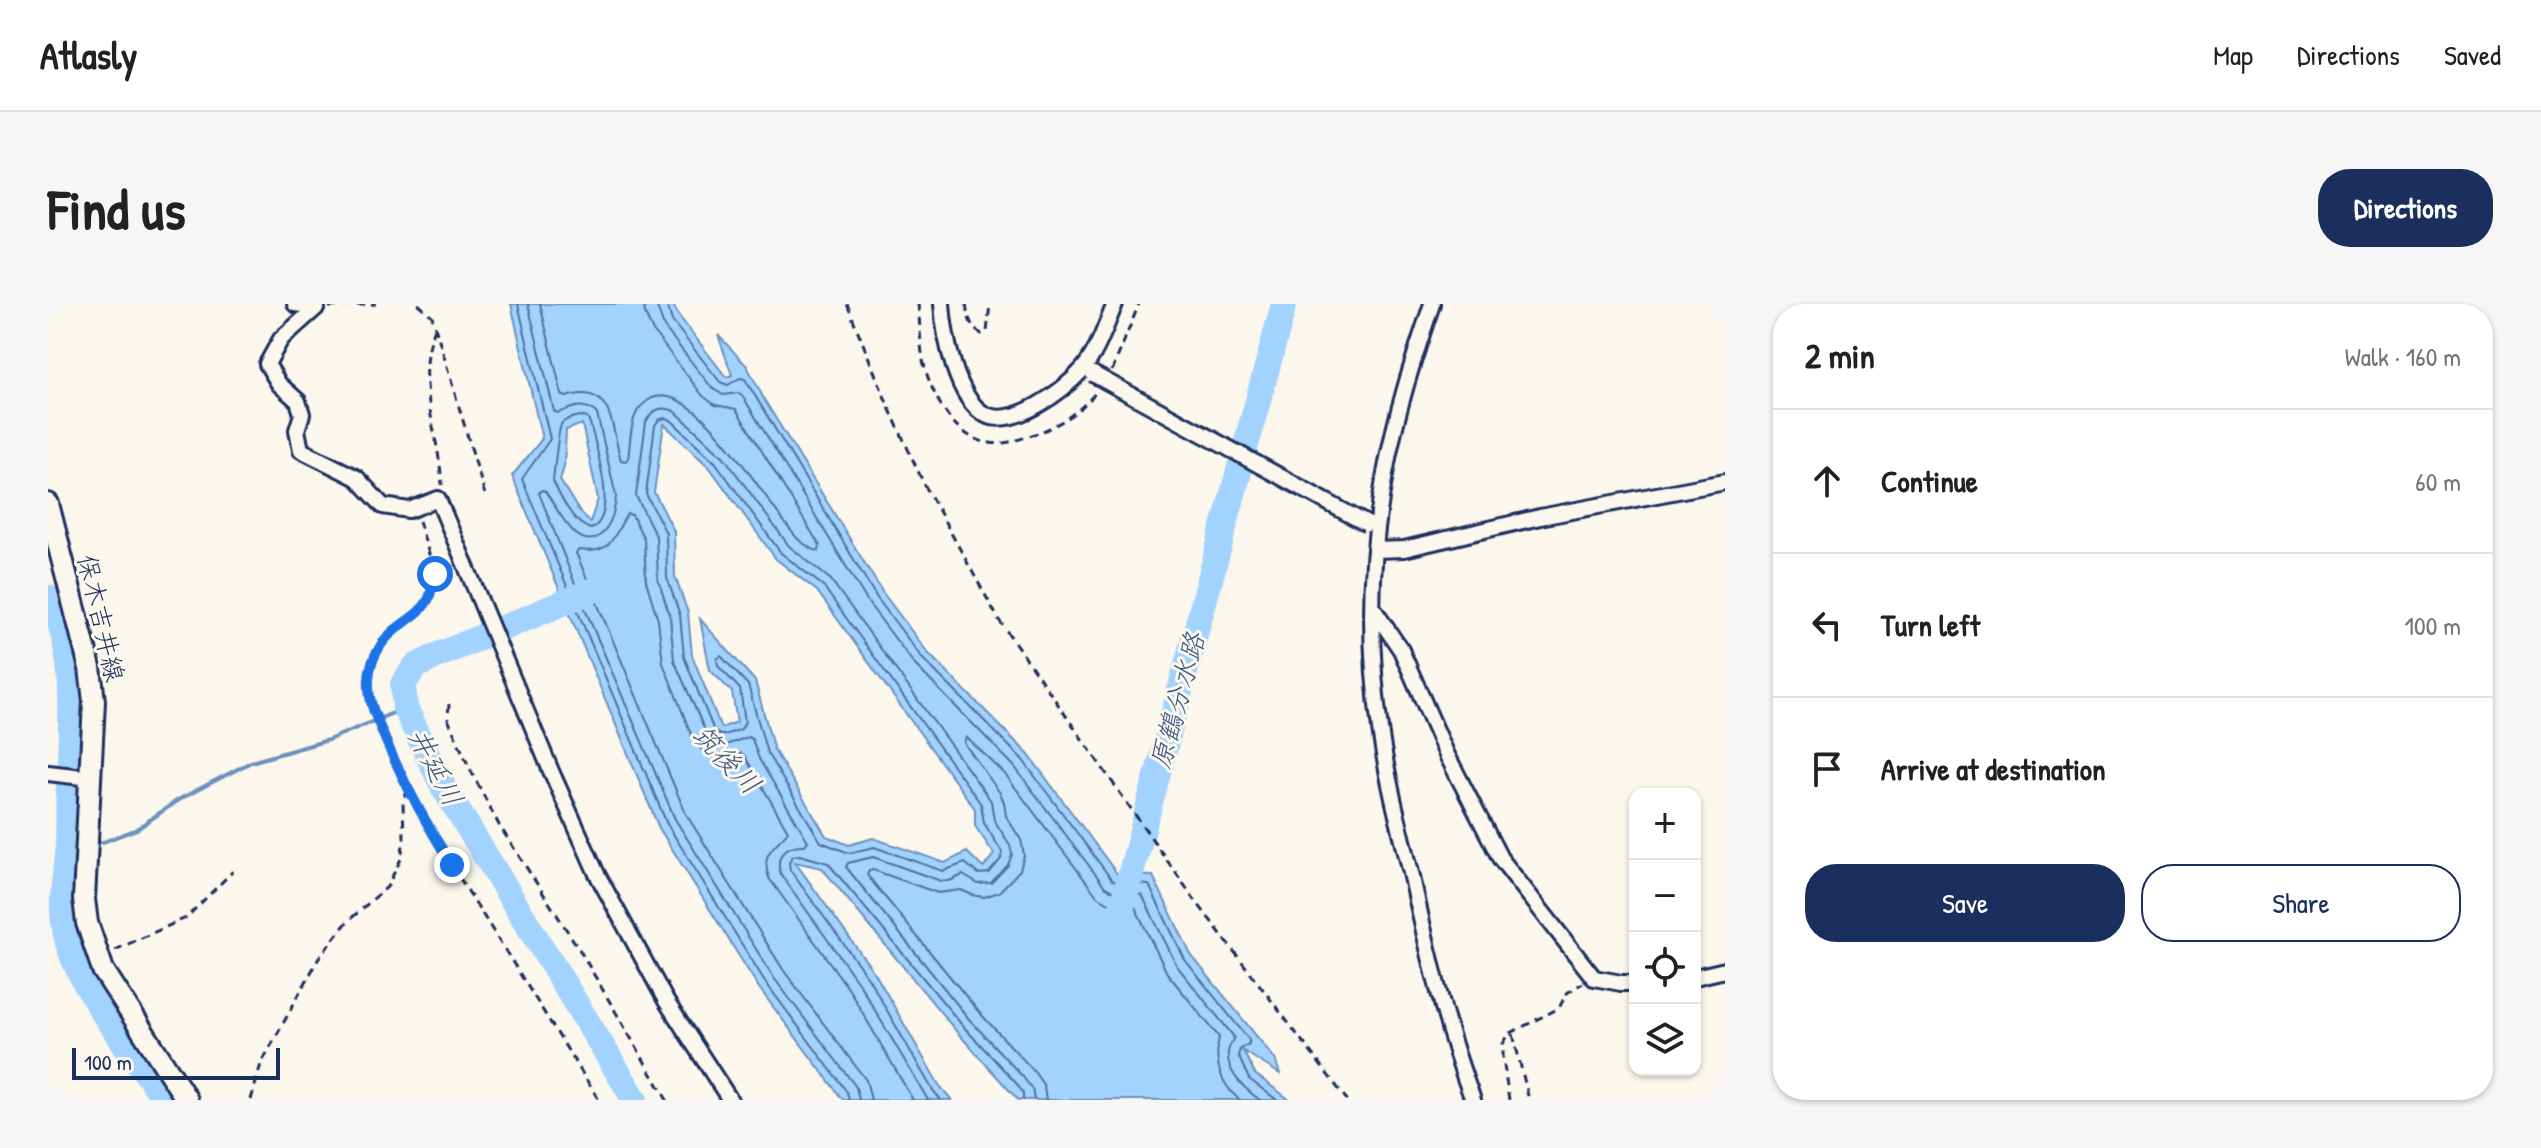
<!DOCTYPE html>
<html lang="en">
<head>
<meta charset="utf-8">
<style>
  body { margin:0; font-family:"Patrick Hand","Klee One",sans-serif; background:#f6f6f6; color:#202124 }
  .controls { position:absolute; right:24px; bottom:24px; display:grid; overflow:hidden; border-radius:16px; box-shadow:0 2px 6px #0004 }
  .controls button { width:72px; height:72px; display:grid; place-items:center; padding:0; border:0; border-bottom:2px solid #e0e0e0; background:#fff; color:#202124; font:40px sans-serif }
  .scale { position:absolute; left:24px; bottom:20px; width:208px; box-sizing:border-box; padding-left:8px; border:4px solid #1b2f5e; border-top:0; font-size:22px; line-height:28px; white-space:nowrap; color:#1b2f5e; -webkit-text-stroke:6px #fbf7ec; paint-order:stroke }
  .stop { position:absolute; width:24px; height:24px; margin:-18px; border:6px solid #1a73e8; border-radius:50%; background:#fff }
  .stop.end { background:#1a73e8; border-color:#fff; box-shadow:0 2px 8px #0008 }
  .list { margin:0; padding:0; list-style:none }
  h2 { display:flex; justify-content:space-between; align-items:center; height:104px; margin:0; padding:0 32px; font-size:34px }
  h2 small { font-size:26px; font-weight:400; color:#757577 }
  .list li { display:grid; grid-template-columns:52px 1fr auto; gap:24px; align-items:center; box-sizing:border-box; height:144px; padding:0 32px; border-top:2px solid #e0e0e0 }
  .list b { display:block; font-size:30px; white-space:nowrap }
  .list em { font-size:26px; font-style:normal; color:#757577 }
  .actions { display:flex; gap:16px; padding:24px 32px }
  .actions a { flex:1; padding:18px 0; border:2px solid #1b2f5e; border-radius:32px; text-align:center; font-size:28px; color:#1b2f5e }
  .actions .main { background:#1b2f5e; color:#fff }
  .icon { flex:none; width:44px; height:44px; fill:none; stroke:currentColor; stroke-width:2; stroke-linecap:round; stroke-linejoin:round }
  .map { position:relative; flex:none; width:1677px; height:796px; overflow:hidden; border-radius:32px }
  header { display:flex; align-items:center; gap:48px; box-sizing:border-box; height:112px; padding:0 40px; background:#fff; border-bottom:2px solid #e0e0e0 }
  header strong { font-size:38px }
  nav { display:flex; gap:44px; margin-inline-start:auto; font-size:28px }
  .intro { display:flex; align-items:center; justify-content:space-between; box-sizing:border-box; height:192px; padding:0 48px }
  h1 { margin:0; font-size:56px }
  .button { padding:20px 36px; border-radius:32px; background:#1b2f5e; color:#fff; font-size:28px; font-weight:700 }
  main { display:flex; gap:48px; padding:0 48px }
  aside { flex:1; background:#fff; border-radius:32px; box-shadow:0 2px 6px #0004 }
  .map>svg:first-child { display:block }
  .water { fill:#a2d2fe; stroke:#6c91be; stroke-width:2; fill-rule:evenodd }
  .lines { fill:none; stroke-linecap:round; stroke-linejoin:round }
  .shore { stroke:#51709e; stroke-width:2 }
  .stream { stroke:#6c91be; stroke-width:4 }
  .river { stroke:#a2d2fe; stroke-width:26 }
  .street-casing { stroke:#1b2f5e; stroke-width:20 }
  .secondary-casing { stroke:#1b2f5e; stroke-width:26 }
  .path { stroke:#1b2f5e; stroke-width:3; stroke-dasharray:8 6; stroke-linecap:butt }
  .street { stroke:#fbf7ec; stroke-width:14 }
  .secondary { stroke:#fbf7ec; stroke-width:20 }
  .street-bridge-casing { stroke:#1b2f5e; stroke-width:20; stroke-linecap:butt }
  .street-bridge { stroke:#fbf7ec; stroke-width:14 }
  .route { stroke:#1a73e8; stroke-width:10 }
  .labels { text-anchor:middle; stroke-width:6; stroke-linejoin:round; paint-order:stroke }
  .street-label { font-size:26px; fill:#1b2f5e; stroke:#fbf7ec }
  .water-label { font-size:28px; font-style:italic; fill:#3d5886; stroke:#fbf7ec }
</style>
</head>
<body>
<header>
<strong>Atlasly</strong>
<nav><a>Map</a><a>Directions</a><a>Saved</a></nav>
</header>
<div class="intro"><h1>Find us</h1><a class="button">Directions</a></div>
<main>
<div class="map">
<svg width="1677" height="796" viewBox="0 0 1677 796">
  <rect width="100%" height="100%" fill="#fbf7ec"/>
  <filter id="ink" filterUnits="userSpaceOnUse"><feTurbulence type="fractalNoise" baseFrequency=".0125" numOctaves="2"/><feDisplacementMap in="SourceGraphic" scale="16" xChannelSelector="R" yChannelSelector="G"/><feConvolveMatrix kernelMatrix="1 2 1 2 8 2 1 2 1" color-interpolation-filters="sRGB"/></filter>
  <g filter="url(#ink)">
    <!-- water -->
    <path class="water" d="M463,0h162l6,12 47,61 6,-2 -14,-40 29,31 18,35 118,192 45,60 100,101 90,121 35,1 38,79 84,104 5,15 -37,-23 12,23 35,26h-272l-62,-69 -134,-163 -27,-6 81,113 63,110 13,15h-109l-84,-112 -100,-160 -147,-352 30,-37zM534,120l16,75 -8,23 -13,-14 -17,-28 4,-13 2,-37zM616,120l46,44 66,91 41,32 158,218v17l19,28 -11,14 -16,-16 -22,11 -72,-25 -24,7 -23,-9 -52,-86 -19,-69 -55,-62 10,51 22,22 5,30 -16,6 -29,-73 -4,-42 -13,-37 -1,-45 -20,-39z"/>
    <g class="lines">
      <!-- shore -->
      <path class="shore" d="M470,0l32,135 -28,40 145,345 99,159 81,109 2,8
        M480,0l26,107 4,2c14,-5 26,-12 39,1l19,82c0,20 -16,59 -41,37 -13,-12 -20,-28 -30,-42l-3,-1 -3,3 46,116 90,210 99,159 82,109 3,13
        M492,0l22,91 4,2c48,-16 45,32 55,63l4,1 3,-2c2,-14 2,-31 7,-43 3,-8 10,-14 17,-18 48,-19 118,113 146,141 6,5 13,11 21,12l1,-5 -84,-137 -21,-4 -12,-9 -50,-65 -8,-17 -1,-10
        M608,0l8,23 48,61 11,7 16,-2 3,2 127,209 46,61 99,101 91,121 11,6 26,2 35,71 57,71c-2,5 -7,12 -6,19 0,19 18,34 32,44
        M619,0l5,17 48,61 8,3 12,-7 5,1 132,219 45,60 100,101 90,121 6,3 31,2 36,75 64,80v4l-8,4 -3,7 11,24 28,21
        M532,112l7,2 3,5c6,25 29,93 1,106 -18,-5 -31,-32 -38,-48 1,-9 5,-54 9,-58 4,-4 13,-6 18,-7z
        M617,114l6,2 45,43 65,90 42,33 158,218 3,19 18,29 -1,7 -12,14 -11,1 -13,-11 -22,8 -69,-24 -25,6 -28,-11 -54,-89 -19,-68 -27,-29 -4,3 1,7 22,23 5,33 -4,7 -16,6h-5l-6,-4 -30,-74 -4,-42 -13,-37 -1,-45 -20,-39 9,-69 4,-5z
        M823,796l-5,-20 -82,-109 -98,-157 -110,-261 3,-3c34,5 34,-14 48,-36l5,1 12,24 2,42 12,39 5,43 30,76 10,12 11,5 12,1 15,-4 3,2 44,76c-13,17 -28,20 -19,47l81,113 63,109
        M880,796l-68,-115 -80,-112c-5,-19 7,-29 25,-28l3,-4 -49,-82 -7,-20 -4,-2 -25,9 -14,-6 -35,-80 -4,-43 -12,-38 -2,-43 -20,-40 10,-74c6,-13 17,-17 30,-10l48,45 65,89 42,34 160,221 3,19 16,25 2,9 -4,11 -17,18 -13,1 -15,-9 -14,6h-8l-68,-24 -25,6 -2,4 123,152 54,58 9,12 2,11
        M893,796l-9,-11 -63,-110 -79,-109 -1,-8 4,-6 7,-1 28,8 134,162 54,58 7,10v7
        M998,796l-2,-14 -11,-16 -55,-59 -111,-136 2,-4 4,-1 65,23 23,-3 11,5 12,2 15,-5 21,-22 4,-15 -3,-15 -15,-24 -2,-14 -4,-9 -36,-50 2,-6 39,37 92,122 14,8 24,3 32,66 52,64c-5,25 0,46 21,63"/>
      <!-- stream -->
      <path class="stream" d="M46,539l9,-1 34,-13 41,-29 73,-38 77,-22 77,-32
        M20,541l13,-1"/>
      <!-- river -->
      <path class="river" d="M548,285l-160,67 -21,11 -12,17 2,24 39,80 191,312
        M0,294c31,48 23,129 21,185 -1,20 0,40 -1,61 -2,31 -9,59 -2,90 9,50 70,124 100,166
        M1073,606l163,-606"/>
      <defs>
        <path id="street" d="M247,0l22,3 -36,32 -14,25 12,20 19,17 4,13 -5,16 4,20 56,28 26,28 26,4 29,-11 113,272 46,103 69,127 64,99
          M894,0c2,30 14,96 44,111 29,13 78,-25 96,-45 15,-17 24,-45 33,-66
          M1384,0c-19,56 -37,112 -47,170 -15,83 -17,171 -5,255 7,50 20,99 32,148 16,75 34,152 61,223
          M1328,246l28,-1 136,-32 185,-35
          M1326,306l27,40 46,105 53,103 94,120 27,5h14
          M0,469l43,5
          M1647,673l30,-7"/>
        <path id="secondary" d="M0,200l42,164 4,33 -10,198 3,24 16,47 84,130"/>
      </defs>
      <!-- street casing -->
      <use href="#street" class="street-casing"/>
      <!-- secondary casing -->
      <use href="#secondary" class="secondary-casing"/>
      <!-- path -->
      <path class="path" d="M370,0l14,12 54,182
        M799,0l40,99 36,79 76,138 193,276 155,204
        M870,0c2,18 2,38 5,56 7,32 30,79 67,83 11,2 25,-2 36,-6 29,-9 52,-23 72,-47
        M918,0c2,11 4,25 16,30l5,-2 3,-28
        M281,3l47,-3
        M387,24c-21,53 4,104 7,157
        M1064,67l27,-67
        M371,217l16,53 -7,26 -13,15 -19,12 -15,16 -9,19 -3,22 2,22 48,107 180,287
        M401,400l-1,15 21,48 30,58 80,124 88,151
        M67,646l71,-32 47,-47
        M1465,730l16,66
        M203,796l10,-36 59,-108 28,-35 39,-34 14,-28 3,-21 -1,-35 5,-14
        M1461,796l-6,-42v-14l6,-10 50,-26 8,-15 16,-10"/>
      <!-- street -->
      <use href="#street" class="street"/>
      <!-- secondary -->
      <use href="#secondary" class="secondary"/>
      <defs>
        <path id="street-bridge" d="M1045,70l274,150"/>
      </defs>
      <!-- street-bridge casing -->
      <use href="#street-bridge" class="street-bridge-casing"/>
      <!-- street-bridge -->
      <use href="#street-bridge" class="street-bridge"/>
    </g>
  </g>
  <g class="lines" filter="url(#ink)">
    <!-- route -->
    <path class="route" d="M387,270c-2,7 -3,16 -6,24 -9,20 -36,27 -48,47 -8,12 -13,27 -12,41 0,19 9,35 16,53 19,44 41,85 67,126"/>
  </g>
  <g class="labels">
    <!-- street labels -->
    <g class="street-label">
      <text transform="translate(53 314) rotate(77)" y="9">保木吉井線</text>
    </g>
    <!-- water labels -->
    <g class="water-label">
      <text transform="translate(1129 397) rotate(-75)" y="10">原鶴分水路</text>
      <text transform="translate(679 455) rotate(46)" y="10">筑後川</text>
      <text transform="translate(388 463) rotate(62)" y="10">井延川</text>
    </g>
  </g>
</svg>
<div class="controls">
<button>+</button>
<button>−</button>
<button><svg class="icon" aria-label="locate" viewBox="0 0 24 24"><circle cx="12" cy="12" r="6"/><path d="M12 2v4M12 18v4M2 12h4M18 12h4"/></svg></button>
<button><svg class="icon" aria-label="layers" viewBox="0 0 24 24"><path d="M12 4l9 5-9 5-9-5zM3 14l9 5 9-5"/></svg></button>
</div>
<div class="scale">100 m</div>
<div class="stop" style="left:387px;top:270px"></div>
<div class="stop end" style="left:404px;top:561px"></div>
</div>
<aside>
<h2>2 min<small>Walk · 160 m</small></h2>
<ul class="list">
<li><svg class="icon" aria-label="ahead" viewBox="0 0 24 24"><path d="M12 20V5M6 11l6-6 6 6"/></svg><div><b>Continue</b></div><em>60 m</em></li>
<li><svg class="icon" aria-label="left" viewBox="0 0 24 24"><path d="M17 20v-9H6M10 6l-5 5 5 5"/></svg><div><b>Turn left</b></div><em>100 m</em></li>
<li><svg class="icon" aria-label="arrive" viewBox="0 0 24 24"><path d="M6 21V4h12l-3 4 3 4H6"/></svg><div><b>Arrive at destination</b></div></li>
</ul>
<div class="actions"><a class="main">Save</a><a>Share</a></div>
</aside>
</main>
</body>
</html>
